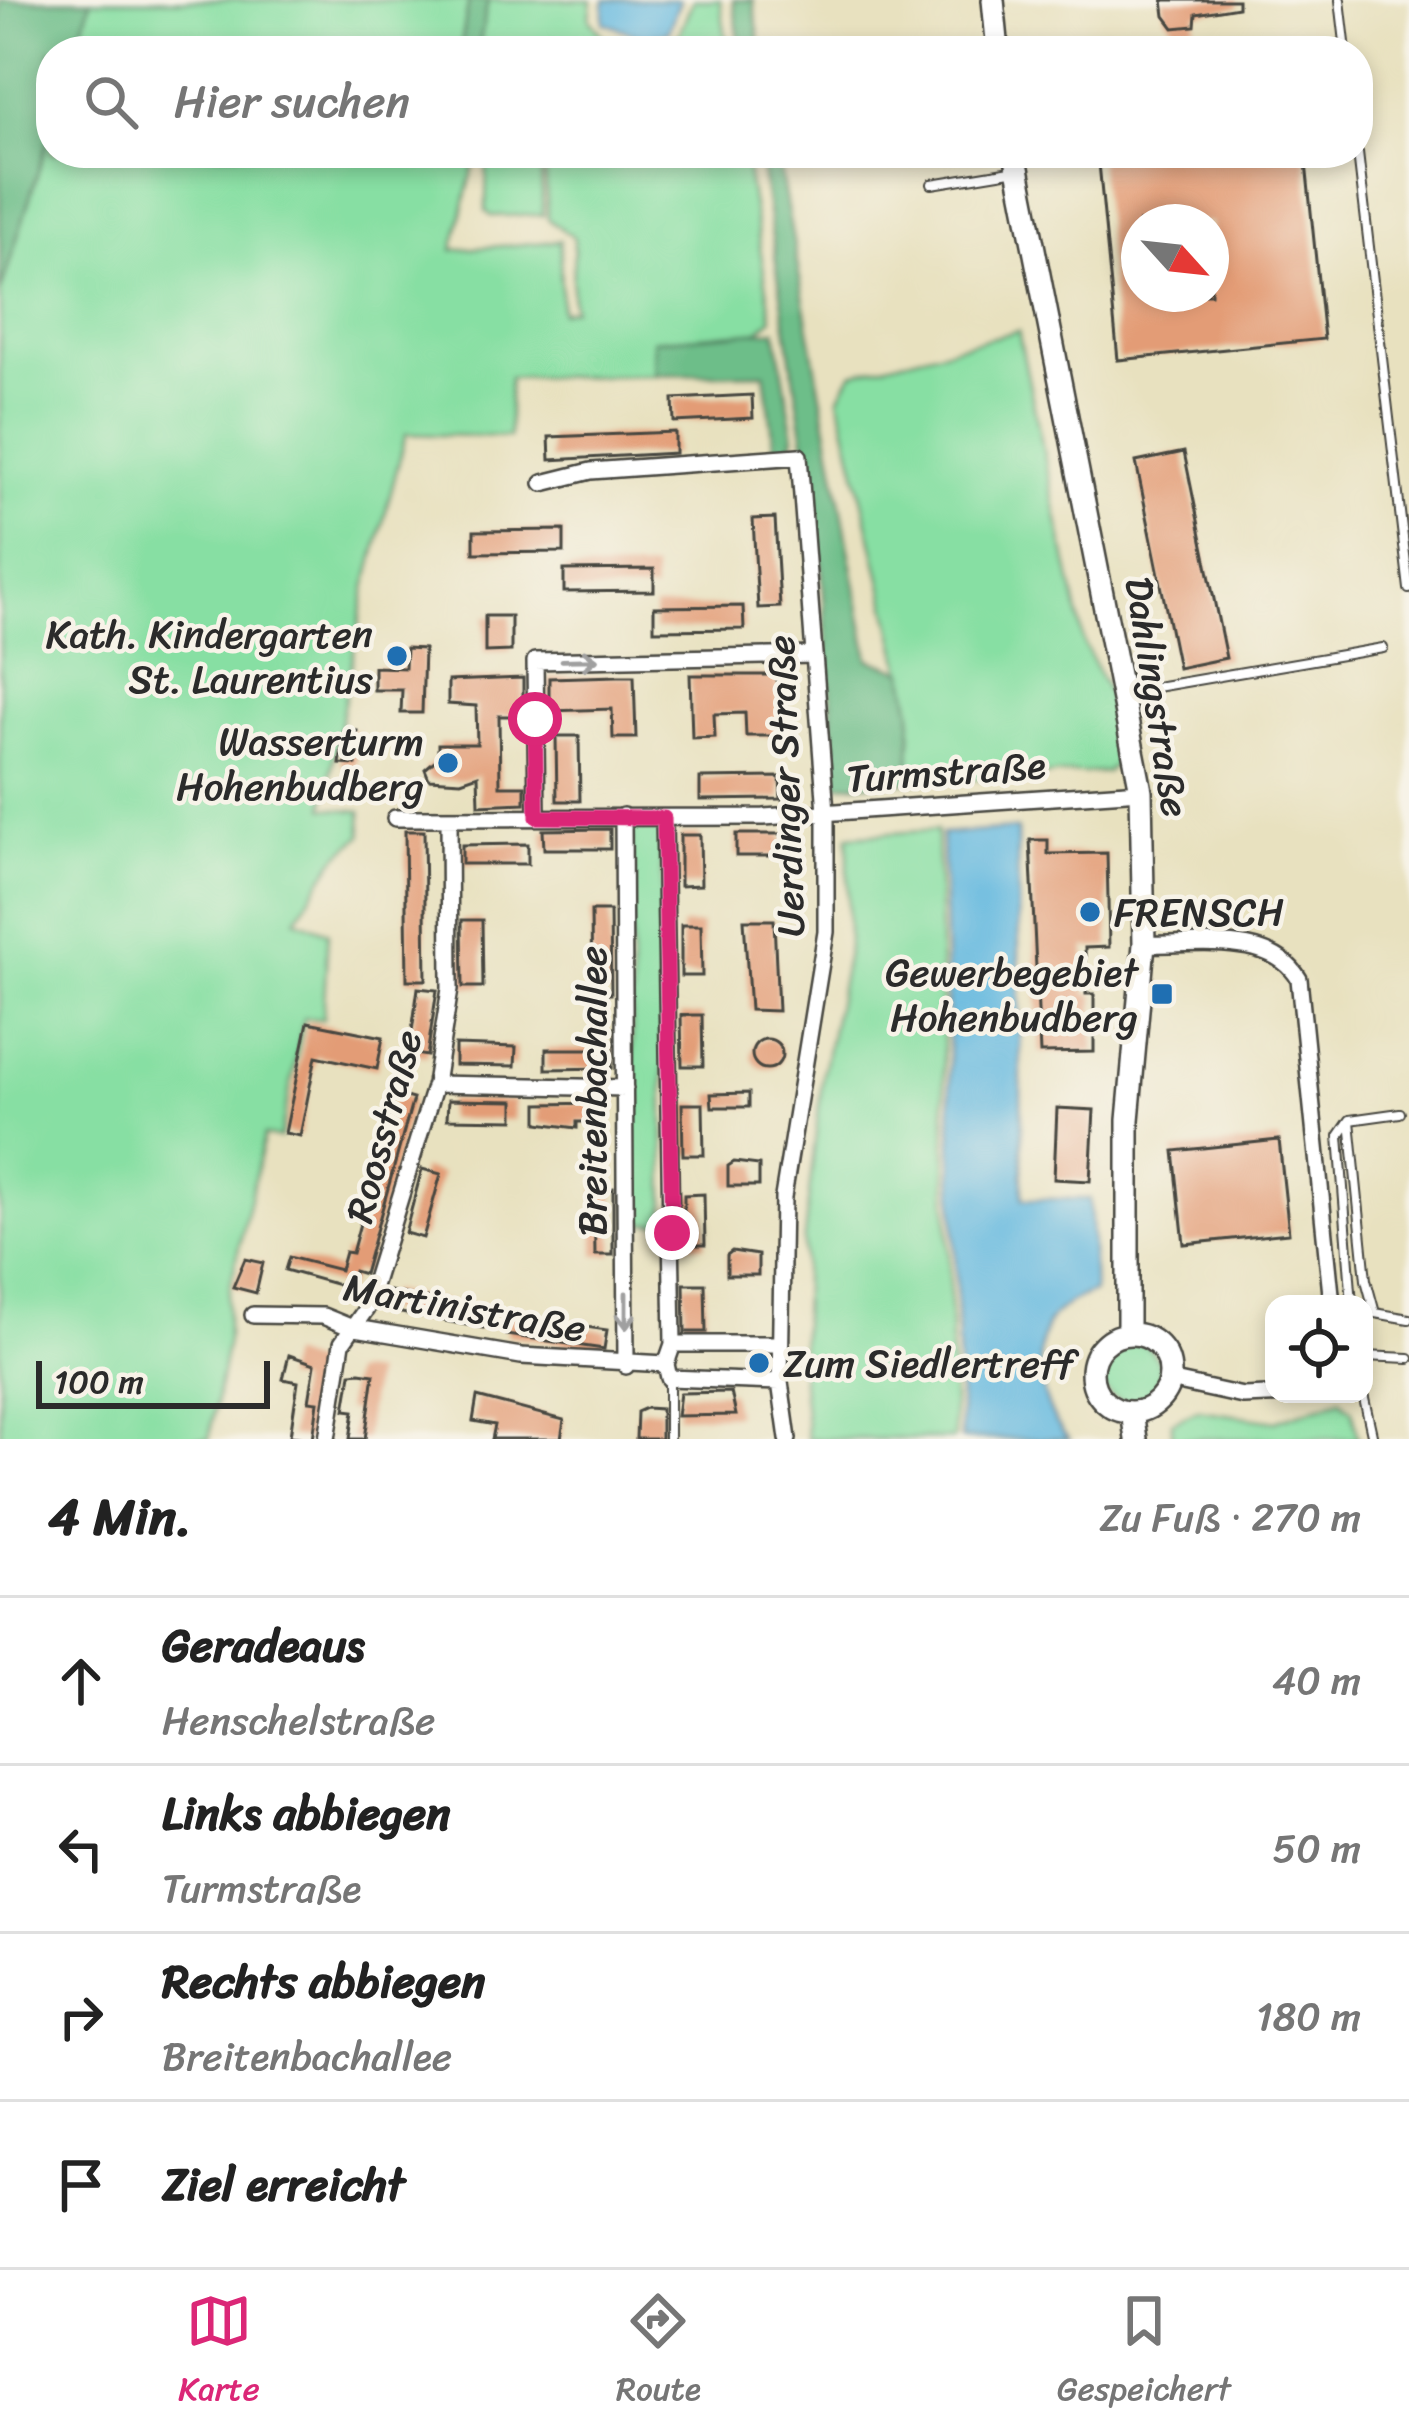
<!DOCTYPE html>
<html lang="de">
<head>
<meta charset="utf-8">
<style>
  body { margin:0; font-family:Sriracha,sans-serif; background:#f6f6f6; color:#222 }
  .controls { position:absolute; right:36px; bottom:36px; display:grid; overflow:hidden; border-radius:24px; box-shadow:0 6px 18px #0003 }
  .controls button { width:108px; height:108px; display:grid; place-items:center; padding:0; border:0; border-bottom:3px solid #e0e0e0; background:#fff; color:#222; font:60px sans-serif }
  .compass { position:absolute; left:1121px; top:204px; width:108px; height:108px; border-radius:50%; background:#fff; box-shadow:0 6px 18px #0003; rotate:117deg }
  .scale { position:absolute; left:36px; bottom:30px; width:234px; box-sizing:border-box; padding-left:12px; border:6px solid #2b2b2b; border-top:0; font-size:33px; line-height:42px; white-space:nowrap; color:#2b2b2b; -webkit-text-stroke:9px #f7f3e8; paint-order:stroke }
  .stop { position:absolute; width:36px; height:36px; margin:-27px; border:9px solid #db2777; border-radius:50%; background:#fff }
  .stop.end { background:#db2777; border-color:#fff; box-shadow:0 3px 12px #0008 }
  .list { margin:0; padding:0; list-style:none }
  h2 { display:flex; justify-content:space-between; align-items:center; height:156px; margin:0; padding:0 48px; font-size:51px }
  h2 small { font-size:39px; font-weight:400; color:#767676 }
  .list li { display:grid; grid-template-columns:78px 1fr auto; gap:36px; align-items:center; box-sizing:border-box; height:168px; padding:0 48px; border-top:3px solid #e0e0e0 }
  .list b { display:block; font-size:45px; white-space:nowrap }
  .list p { margin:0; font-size:39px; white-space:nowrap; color:#767676 }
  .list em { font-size:39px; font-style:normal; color:#767676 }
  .icon { flex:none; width:66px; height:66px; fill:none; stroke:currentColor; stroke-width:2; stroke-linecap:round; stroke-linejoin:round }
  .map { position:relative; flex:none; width:1409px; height:1439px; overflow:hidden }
  .search { position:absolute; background:#fff; box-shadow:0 6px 18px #0003; left:36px; right:36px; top:36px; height:132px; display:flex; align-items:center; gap:30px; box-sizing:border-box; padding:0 42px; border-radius:48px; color:#767676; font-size:45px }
  .sheet { height:828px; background:#fff }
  nav { display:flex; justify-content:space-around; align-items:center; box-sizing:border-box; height:168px; border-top:3px solid #e0e0e0; background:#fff; font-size:33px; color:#767676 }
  nav a { display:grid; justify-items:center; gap:6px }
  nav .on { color:#db2777 }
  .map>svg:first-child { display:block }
  .green { fill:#87dfa3; stroke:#598567; stroke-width:3 }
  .forest { fill:#6dbe89; stroke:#4c745a; stroke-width:3 }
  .water { fill:#62b8df; stroke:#467285; stroke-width:3 }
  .building { fill:#e39c76; fill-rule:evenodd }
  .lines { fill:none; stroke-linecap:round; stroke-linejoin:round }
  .lane-casing { stroke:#474641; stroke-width:12 }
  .street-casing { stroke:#474641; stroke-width:20 }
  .secondary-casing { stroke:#474641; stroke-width:26 }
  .lane { stroke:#fff; stroke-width:8 }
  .street { stroke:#fff; stroke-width:15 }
  .secondary { stroke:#fff; stroke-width:21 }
  .oneway { stroke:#a0a0a0 }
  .route { stroke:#db2777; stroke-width:15 }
  .poi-dot { fill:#1f6fb2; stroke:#f7f3e8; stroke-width:4.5 }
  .labels { text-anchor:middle; stroke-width:9; stroke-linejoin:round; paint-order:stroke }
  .poi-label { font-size:39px; fill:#2b2b2b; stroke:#f7f3e8; text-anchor:end }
  .street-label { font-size:39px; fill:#2b2b2b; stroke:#f7f3e8 }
</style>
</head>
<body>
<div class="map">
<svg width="1409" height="1439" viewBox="0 0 1409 1439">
  <rect width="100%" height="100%" fill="#f7f3e8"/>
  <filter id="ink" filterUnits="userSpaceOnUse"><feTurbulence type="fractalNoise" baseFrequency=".00833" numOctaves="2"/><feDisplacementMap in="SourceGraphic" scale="24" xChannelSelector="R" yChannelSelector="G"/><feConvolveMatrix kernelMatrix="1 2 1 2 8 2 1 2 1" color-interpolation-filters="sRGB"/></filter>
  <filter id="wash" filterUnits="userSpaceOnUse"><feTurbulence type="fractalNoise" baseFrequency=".004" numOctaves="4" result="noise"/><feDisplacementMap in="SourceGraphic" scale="48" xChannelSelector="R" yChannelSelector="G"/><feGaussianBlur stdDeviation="2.7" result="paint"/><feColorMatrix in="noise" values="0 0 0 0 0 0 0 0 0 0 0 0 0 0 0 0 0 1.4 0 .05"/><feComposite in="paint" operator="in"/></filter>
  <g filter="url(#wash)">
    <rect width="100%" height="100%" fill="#e8e1bf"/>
    <!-- green -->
    <path class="green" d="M91,0h378l-9,51h-384z
      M488,0h104l-2,19 25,32h-137z
      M693,0h27l8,51h-75l25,-14z
      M51,130v23h426l-24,97 107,-9 1,71 12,-3c-3,-25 2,-46 1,-71l-26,-19 -4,-66h200l28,166 -16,13 -102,8 1,35 -146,3v59l-103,-3 -40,154 -42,220 37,3 1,24 -27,24 -39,60 32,13 -5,87 -19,-1 -24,120 -16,-2 -37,164v40l-18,99h-209v-1146z
      M487,153h53l3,62 -52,1 -5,-5z
      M1018,331l66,312 24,50 11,68 -13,11 -197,10 3,-69 -73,-315 13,-25z
      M631,825h30l4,398h-32z
      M937,830l17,609h-147l-6,-69 3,-133 19,-164 25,-125v-112z
      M1100 1372a30 30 0 1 1 60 0a30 30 0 1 1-60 0Z
      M1340,1399l13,12 5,28h-186v-17l26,-12 78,11z"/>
    <!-- forest -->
    <path class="forest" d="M0,0h91l-15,51h-25v79l-51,163z
      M469,0h19l-10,51h-18z
      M733,0h20l8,51h-20z
      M759,153h18l92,506 35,12 8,42 -3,69 -72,3 -17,-243z
      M776,330l18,107 -4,11 -15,3 -10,-78 -110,2 -2,-35z"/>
    <!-- water -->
    <path class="water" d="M604,0h76l-12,32 -22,6 -42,-15z
      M1017,829l6,370h67l4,93c-18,7 -36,14 -46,32 -18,34 -5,89 21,115h-108l-19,-605z"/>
    <g id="blocks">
      <!-- building -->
      <path class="building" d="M1163,0h75v7l-42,7 -1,12 -21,2 -9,-12z
        M1098,153h207l19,186 -206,21zM1139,222h72v72h-72z
        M752,395l1,23 -79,4 -1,-23z
        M675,432v21l-125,7 -1,-23z
        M1184,452l42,206 -48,10 -42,-206z
        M775,518l5,89 -22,1 -5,-89z
        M564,530v22l-90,1v-22z
        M654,569v22l-90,1v-22z
        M743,606l1,23 -90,1v-23z
        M485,616h26v35l-26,1z
        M406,648l18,1 -2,64h-21l1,-23h-28v-23l31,1z
        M690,675h87l1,61h-32l-1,-23 -31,1 1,23 -23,1z
        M618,676h16l2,62h-23l-1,-29 -63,2v-33z
        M523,678v38h-24l1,70h25v17l-46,2 -1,-30 -17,6 -32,-2 -4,-10 13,-11v-14h39l-1,-38 -28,-2v-23z
        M344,730l13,1 -1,34 -16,-1z
        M556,736h23l1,65h-23z
        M780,777l1,22 -81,1v-22z
        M610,829v20h-66l-1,-19z
        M405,831h19l2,149h-19z
        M736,834h46v22h-46z
        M680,835h20l1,50 -21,1z
        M1030,840h18v14l59,-1 2,94 -24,1 1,46h8v58l-54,1z
        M528,844v20h-66v-19z
        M591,911h19l1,83h-19z
        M462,920h20l1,67h-20z
        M744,920h30l4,91 -28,-1z
        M681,925h20l1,51h-21z
        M418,988l19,2 -10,66 -18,-3z
        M681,1015h21l1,51h-21z
        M308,1022l75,15 -6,32 -61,-13 -16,80 -15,-3z
        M752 1054a15 15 0 1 1 30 0a15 15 0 1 1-30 0Z
        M455,1045l61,2 -1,19 -60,-1z
        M546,1049h66v19l-66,1z
        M749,1093v14h-37l-1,-13z
        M395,1094l18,5 -49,175 -10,-3 -5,17 -64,-18 4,-13 51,13 5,-18 7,1z
        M448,1100l66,1v19l-67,-1z
        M604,1103v19h-27v6l-39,-5v-19z
        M682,1104h21l1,51h-21z
        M1057,1108l37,2 -4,71 -36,-2z
        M1279,1140l10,93 -105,11 -10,-93z
        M734,1162l25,3v21h-31v-20z
        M422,1169l19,5 -18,64 -18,-5z
        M613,1188v67h-18l-1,-66z
        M704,1194l1,51h-21v-50z
        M732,1251l26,4v20h-31v-20z
        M245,1259l18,4 -7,30 -23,-6z
        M684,1284h21l1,48h-21z
        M389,1291l97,19 -3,18 -98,-18z
        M509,1316l98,14 -3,19 -98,-14z
        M289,1355l26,9 -6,37 9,1 -5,37 -23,-3 8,-54 -15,-3z
        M360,1372l14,2 -9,65h-15l4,-28 -9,-1 5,-30 1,-7z
        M731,1392l5,23 -59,1 3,-23z
        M477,1397l87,23 -3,19h-69l3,-14 -22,-4z
        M646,1408l15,1v30h-25l1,-27z"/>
    </g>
  </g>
  <g filter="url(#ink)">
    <use href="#blocks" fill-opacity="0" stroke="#474641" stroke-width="3"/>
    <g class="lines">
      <defs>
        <path id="lane" d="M1340,0l6,51
          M1358,153l51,436
          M932,184l85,-14
          M1127,692l256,-44
          M1350,1121l16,159 9,33 34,6
          M1352,1304l-13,-168 11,-16 50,-7
          M1364,1356l45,2
          M669,1380v59
          M1363,1394l10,45"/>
        <path id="street" d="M543,483l48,-12 208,-15 27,356v120l-43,265 -3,185 8,57
          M623,816l3,550
          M537,817l-2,-156 279,-6
          M395,818l369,-1 377,-26
          M664,818l9,526 -7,20 3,14 111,4
          M1144,944c50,2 127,-13 155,35l33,325
          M435,1084l190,4
          M253,1315l70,1 27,11 171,29 145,8
          M673,1344h107
          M1169,1380l74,16 51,-2
          M327,1439l15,-96 24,-34 69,-225 15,-95 -1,-171"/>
        <path id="secondary" d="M993,0l5,51
          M1015,153l126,638 3,153 -16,176v212
          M1092 1373a39 39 0 1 1 78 0a39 39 0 1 1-78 0Z
          M1132,1412l4,27"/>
      </defs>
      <!-- lane casing -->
      <use href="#lane" class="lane-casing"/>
      <!-- street casing -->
      <use href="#street" class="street-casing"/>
      <!-- secondary casing -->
      <use href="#secondary" class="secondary-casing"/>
      <!-- lane -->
      <use href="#lane" class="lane"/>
      <!-- street -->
      <use href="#street" class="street"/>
      <!-- secondary -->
      <use href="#secondary" class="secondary"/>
    </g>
    <!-- one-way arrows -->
    <defs><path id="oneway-shaft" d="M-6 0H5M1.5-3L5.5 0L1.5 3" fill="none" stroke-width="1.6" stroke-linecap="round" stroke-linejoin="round" transform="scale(3)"/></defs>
    <g class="oneway">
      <use href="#oneway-shaft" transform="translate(580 660) rotate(-1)"/>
      <use href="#oneway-shaft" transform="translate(626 1311) rotate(90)"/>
    </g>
  </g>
  <g class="lines" filter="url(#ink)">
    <!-- route -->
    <path class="route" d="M535,719l2,98 127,1 8,415"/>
  </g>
  <!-- markers -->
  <g class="poi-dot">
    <circle cx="397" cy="656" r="12"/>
    <circle cx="448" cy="763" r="12"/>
    <circle cx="1090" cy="912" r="12"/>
    <rect x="1150" y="982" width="24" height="24" rx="6"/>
    <circle cx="759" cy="1363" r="12"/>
  </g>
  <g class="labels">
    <!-- poi labels -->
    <g class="poi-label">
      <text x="373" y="648">Kath. Kindergarten<tspan x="373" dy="45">St. Laurentius</tspan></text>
      <text x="424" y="755">Wasserturm<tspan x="424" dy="45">Hohenbudberg</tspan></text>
      <text x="1114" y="926" text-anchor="start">FRENSCH</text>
      <text x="1138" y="986">Gewerbegebiet<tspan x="1138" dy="45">Hohenbudberg</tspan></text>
      <text x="783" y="1377" text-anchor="start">Zum Siedlertreff</text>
    </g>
    <!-- street labels -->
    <g class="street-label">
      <text transform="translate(1158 697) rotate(81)" y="14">Dahlingstraße</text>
      <text transform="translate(946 771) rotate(-4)" y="14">Turmstraße</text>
      <text transform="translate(785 786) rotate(-92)" y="14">Uerdinger Straße</text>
      <text transform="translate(592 1091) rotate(-90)" y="14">Breitenbachallee</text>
      <text transform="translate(383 1126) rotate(-75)" y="14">Roosstraße</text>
      <text transform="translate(465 1307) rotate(10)" y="14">Martinistraße</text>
    </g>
  </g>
</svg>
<div class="controls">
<button><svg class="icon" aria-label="locate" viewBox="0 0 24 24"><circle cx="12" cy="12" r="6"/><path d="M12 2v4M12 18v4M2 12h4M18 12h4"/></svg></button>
</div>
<svg class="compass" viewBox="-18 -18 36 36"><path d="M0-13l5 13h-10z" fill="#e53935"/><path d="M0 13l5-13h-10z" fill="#767676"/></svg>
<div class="scale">100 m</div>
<div class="stop" style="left:535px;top:719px"></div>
<div class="stop end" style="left:672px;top:1233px"></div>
<div class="search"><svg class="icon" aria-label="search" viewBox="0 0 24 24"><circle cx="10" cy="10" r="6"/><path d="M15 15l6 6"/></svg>Hier suchen</div>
</div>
<section class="sheet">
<h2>4 Min.<small>Zu Fuß · 270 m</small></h2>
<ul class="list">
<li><svg class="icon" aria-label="ahead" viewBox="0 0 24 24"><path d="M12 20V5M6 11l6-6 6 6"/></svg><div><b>Geradeaus</b><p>Henschelstraße</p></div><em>40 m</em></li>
<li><svg class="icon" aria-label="left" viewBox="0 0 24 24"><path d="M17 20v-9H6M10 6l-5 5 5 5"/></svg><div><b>Links abbiegen</b><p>Turmstraße</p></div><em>50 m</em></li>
<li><svg class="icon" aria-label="right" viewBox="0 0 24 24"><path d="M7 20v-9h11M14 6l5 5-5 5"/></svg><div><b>Rechts abbiegen</b><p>Breitenbachallee</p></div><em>180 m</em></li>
<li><svg class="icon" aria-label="arrive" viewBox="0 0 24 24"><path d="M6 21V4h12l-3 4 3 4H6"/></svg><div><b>Ziel erreicht</b></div></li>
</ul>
</section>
<nav>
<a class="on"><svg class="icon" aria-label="map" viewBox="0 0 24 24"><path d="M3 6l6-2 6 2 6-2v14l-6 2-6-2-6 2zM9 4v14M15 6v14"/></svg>Karte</a>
<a><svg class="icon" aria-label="directions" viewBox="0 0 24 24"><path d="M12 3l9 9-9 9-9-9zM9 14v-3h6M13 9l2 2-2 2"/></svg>Route</a>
<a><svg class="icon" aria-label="saved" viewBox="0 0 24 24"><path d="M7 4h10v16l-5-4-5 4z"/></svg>Gespeichert</a>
</nav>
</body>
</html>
